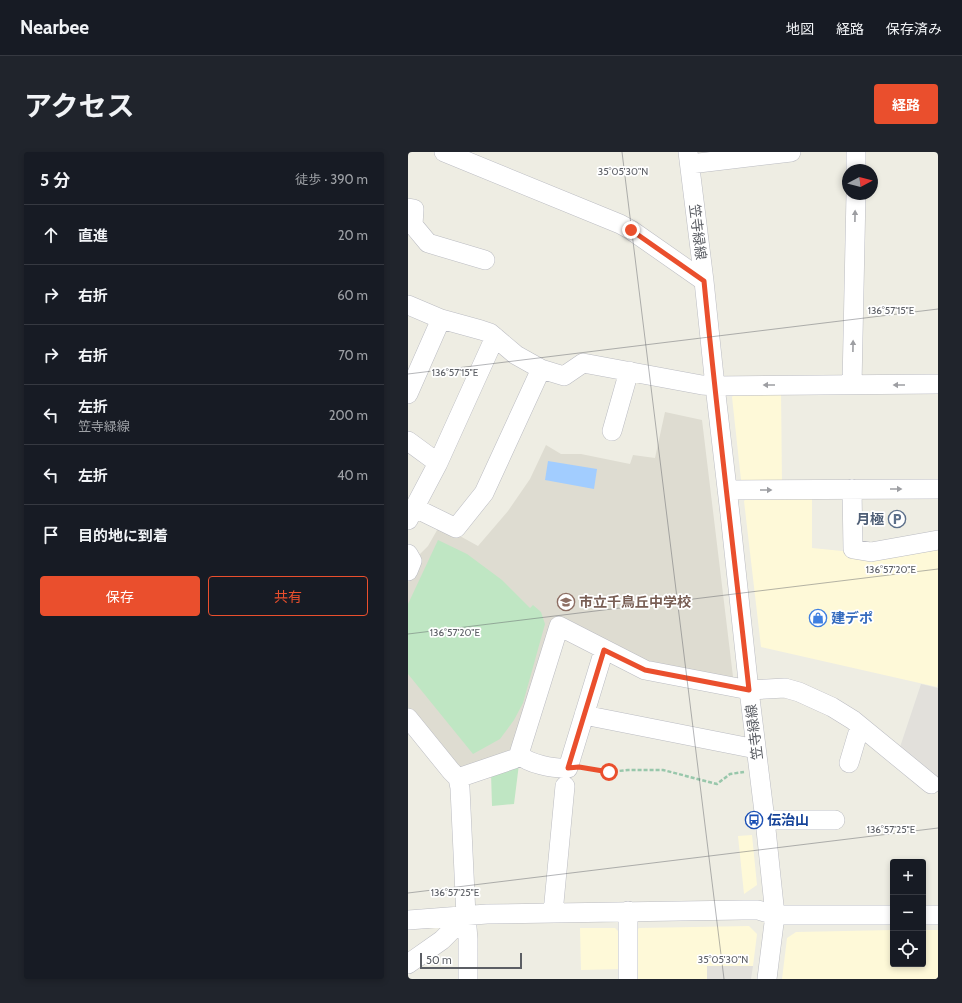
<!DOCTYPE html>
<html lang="ja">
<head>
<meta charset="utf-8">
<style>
  body { margin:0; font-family:Cabin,"Noto Sans JP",sans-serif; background:#20242c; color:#f1f3f6 }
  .controls { position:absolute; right:12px; bottom:12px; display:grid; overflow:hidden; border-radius:4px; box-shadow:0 2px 6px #0003 }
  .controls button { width:36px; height:36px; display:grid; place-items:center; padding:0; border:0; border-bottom:1px solid #363941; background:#171b24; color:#f1f3f6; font:20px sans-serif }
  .compass { position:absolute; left:434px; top:12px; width:36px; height:36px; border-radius:50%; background:#171b24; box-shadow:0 2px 6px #0003; rotate:83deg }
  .scale { position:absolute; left:12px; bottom:10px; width:102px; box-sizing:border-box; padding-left:4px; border:2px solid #5b5e64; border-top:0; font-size:11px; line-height:14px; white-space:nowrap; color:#5b5e64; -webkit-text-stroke:3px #fff; paint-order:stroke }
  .stop { position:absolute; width:12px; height:12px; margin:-9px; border:3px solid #ea4f2d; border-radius:50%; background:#fff }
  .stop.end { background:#ea4f2d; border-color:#fff; box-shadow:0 1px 4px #0008 }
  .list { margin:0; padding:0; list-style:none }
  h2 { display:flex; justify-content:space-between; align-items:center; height:52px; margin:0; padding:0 16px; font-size:17px }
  h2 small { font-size:13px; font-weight:400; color:#9ea1a6 }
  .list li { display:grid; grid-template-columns:26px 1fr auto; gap:12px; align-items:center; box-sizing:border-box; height:60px; padding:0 16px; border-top:1px solid #363941 }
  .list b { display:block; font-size:15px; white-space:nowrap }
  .list p { margin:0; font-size:13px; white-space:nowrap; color:#9ea1a6 }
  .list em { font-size:13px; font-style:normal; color:#9ea1a6 }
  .actions { display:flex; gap:8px; padding:12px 16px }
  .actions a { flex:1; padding:9px 0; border:1px solid #ea4f2d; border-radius:4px; text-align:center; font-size:14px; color:#ea4f2d }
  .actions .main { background:#ea4f2d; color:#fff }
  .icon { flex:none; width:22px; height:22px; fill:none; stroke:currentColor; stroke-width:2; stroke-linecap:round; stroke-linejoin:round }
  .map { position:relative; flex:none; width:530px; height:827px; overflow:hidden; border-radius:4px }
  header { display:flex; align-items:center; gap:24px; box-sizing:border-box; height:56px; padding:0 20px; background:#171b24; border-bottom:1px solid #363941 }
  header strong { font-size:19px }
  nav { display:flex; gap:22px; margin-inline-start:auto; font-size:14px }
  .intro { display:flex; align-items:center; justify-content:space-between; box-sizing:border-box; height:96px; padding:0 24px }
  h1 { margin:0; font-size:28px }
  .button { padding:10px 18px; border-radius:4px; background:#ea4f2d; color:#fff; font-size:14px; font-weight:700 }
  main { display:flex; gap:24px; padding:0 24px }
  aside { flex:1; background:#171b24; border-radius:4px; box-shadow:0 2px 6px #0003 }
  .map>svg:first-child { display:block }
  .commercial { fill:#fef9d8 }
  .industrial { fill:#e2e0db }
  .education { fill:#dedcd1 }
  .green { fill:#bfe6c3 }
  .water { fill:#a2cdff }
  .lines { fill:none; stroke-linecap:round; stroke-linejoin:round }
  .minor-casing { stroke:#bbbcc2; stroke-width:20 }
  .path { stroke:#98c7ab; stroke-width:2.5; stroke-dasharray:4 2; stroke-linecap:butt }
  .minor { stroke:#fff; stroke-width:19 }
  .oneway { fill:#9d9ea2 }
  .route { stroke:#ea4f2d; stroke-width:5 }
  .ticks { fill:none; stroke:#5b5e64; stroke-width:1; stroke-opacity:0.45 }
  .labels { text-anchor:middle; stroke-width:3.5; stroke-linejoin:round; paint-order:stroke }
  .street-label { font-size:14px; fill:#5b5e64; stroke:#fff }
  .service-label { font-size:14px; font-weight:bold; fill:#4e5e75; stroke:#fff; text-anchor:end }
  .education-label { font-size:14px; font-weight:bold; fill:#785e54; stroke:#fff; text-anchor:start }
  .shop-label { font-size:14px; font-weight:bold; fill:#366cbe; stroke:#fff; text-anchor:start }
  .transit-label { font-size:14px; font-weight:bold; fill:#164399; stroke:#fff; text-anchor:start }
  .ticks-label { font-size:10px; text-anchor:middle; fill:#5b5e64; stroke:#fff; stroke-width:3.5; stroke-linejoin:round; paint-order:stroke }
</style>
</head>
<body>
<header>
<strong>Nearbee</strong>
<nav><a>地図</a><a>経路</a><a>保存済み</a></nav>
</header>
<div class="intro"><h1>アクセス</h1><a class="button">経路</a></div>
<main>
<aside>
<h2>5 分<small>徒歩 · 390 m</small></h2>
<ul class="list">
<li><svg class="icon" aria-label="ahead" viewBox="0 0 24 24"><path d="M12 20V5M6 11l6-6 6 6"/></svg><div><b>直進</b></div><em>20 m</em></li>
<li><svg class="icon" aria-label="right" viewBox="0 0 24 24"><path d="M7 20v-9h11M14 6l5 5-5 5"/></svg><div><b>右折</b></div><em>60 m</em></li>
<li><svg class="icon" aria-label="right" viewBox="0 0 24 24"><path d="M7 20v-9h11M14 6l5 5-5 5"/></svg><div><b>右折</b></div><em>70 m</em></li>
<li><svg class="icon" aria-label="left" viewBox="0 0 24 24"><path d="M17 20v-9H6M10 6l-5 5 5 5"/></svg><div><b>左折</b><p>笠寺緑線</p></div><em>200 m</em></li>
<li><svg class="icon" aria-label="left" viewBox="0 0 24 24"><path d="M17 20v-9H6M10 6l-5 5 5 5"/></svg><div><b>左折</b></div><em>40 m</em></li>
<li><svg class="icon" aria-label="arrive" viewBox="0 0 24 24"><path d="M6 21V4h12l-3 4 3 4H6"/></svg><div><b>目的地に到着</b></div></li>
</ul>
<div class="actions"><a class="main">保存</a><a>共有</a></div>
</aside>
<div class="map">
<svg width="530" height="827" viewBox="0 0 530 827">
  <rect width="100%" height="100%" fill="#eeede3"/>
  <!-- commercial -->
  <path class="commercial" d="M328,239h45l1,93h-36l-5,-4 -9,-83z
    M340,344h64v52l60,6 66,-11v139l-1,5 -176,-40 -17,-146z
    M344,683l5,50 -13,9 -6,-58z
    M341,774l8,8 -4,32h-46v13h-74v-45l6,-6z
    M172,776h35l7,7 1,34 -42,1z
    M485,778v34h30v-34h15v49h-156l5,-41 9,-6z"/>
  <!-- industrial -->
  <path class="industrial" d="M513,532l17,4v99l-40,-34z
    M299,814h46l-2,13h-44z"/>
  <!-- education -->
  <path class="education" d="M257,260l37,8 32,265 -90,-20 -86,-43 -41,128 -54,20 -8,-4 -47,-58v-126l10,-26 10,-10 12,-21 38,21 30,-35 22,-32 16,-34 15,9h20l49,10 3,-9 22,3z"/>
  <!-- green -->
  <path class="green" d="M30,388l29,14 35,26 28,28 3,-3 8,7 4,12 -22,79 -9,17 -14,19 -27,15 -65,-80v-70z
    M111,612l-5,40 -22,2 -1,-33z"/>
  <!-- water -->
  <path class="water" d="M140,309l49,8 -3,20 -49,-9z"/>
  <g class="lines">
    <defs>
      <path id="minor" d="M36,0l176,72 11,6 73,51
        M280,0l16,129 11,105 15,128 19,176 16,130 10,95 -8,64
        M282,12l101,-12
        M448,18v-18
        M0,56l6,1 -1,16 15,18 57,17
        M0,153l33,14 40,11 9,3 26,22 25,14 -57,124 -28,35 -41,-20
        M133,217l23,7 19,-13 119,22 13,1 223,-2
        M444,233l4,-191
        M0,242l33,-75
        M204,279l17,-60
        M0,289l30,22
        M444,337l1,60 18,3 67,-12
        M319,338l211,-1
        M0,368l30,-57 57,-126
        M0,402l4,7 -4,10
        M196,498l-36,118c-13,1 -41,-4 -49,-14l40,-128 86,44 104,20 36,-2 14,4 33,15 21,13 78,64
        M176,563l172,34
        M0,566l43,53 7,7 56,-19
        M441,611l11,-37
        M50,626l2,10 6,128 2,23v40
        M357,668h70
        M220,759v68
        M145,761l12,-127
        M515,763h15
        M0,768l79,-6 256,-4h15l17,5h118
        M0,812l34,-24 24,-24"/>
    </defs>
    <!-- minor casing -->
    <use href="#minor" class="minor-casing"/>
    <!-- path -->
    <path class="path" d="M176,616l25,4 19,-2h35l54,14 13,-10 14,-2"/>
    <!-- minor -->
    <use href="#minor" class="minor"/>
  </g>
  <!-- one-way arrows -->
  <defs><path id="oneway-solid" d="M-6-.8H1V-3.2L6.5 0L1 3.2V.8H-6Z"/></defs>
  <g class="oneway">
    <use href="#oneway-solid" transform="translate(447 64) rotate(-89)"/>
    <use href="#oneway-solid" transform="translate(445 194) rotate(-89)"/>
    <use href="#oneway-solid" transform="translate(361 233) rotate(180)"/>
    <use href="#oneway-solid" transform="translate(491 233) rotate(180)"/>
    <use href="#oneway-solid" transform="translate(488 337)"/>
    <use href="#oneway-solid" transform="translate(358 338)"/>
  </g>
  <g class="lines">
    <!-- route -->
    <path class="route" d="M201,620l-30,-5 -11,1 36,-118 41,20 104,20c-15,-137 -32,-273 -45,-409l-73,-51"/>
  </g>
  <!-- ticks -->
  <path class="ticks" d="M214,0l102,827M0,222l530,-65M0,482l530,-65M0,741l530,-65"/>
  <!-- icons -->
  <defs>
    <symbol id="parking-ring" viewBox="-11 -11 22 22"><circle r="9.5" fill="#fff" stroke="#5c6f8a" stroke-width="1.5"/><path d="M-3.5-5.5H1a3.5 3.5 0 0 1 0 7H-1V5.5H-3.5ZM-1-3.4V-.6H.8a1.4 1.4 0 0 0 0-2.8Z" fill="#5c6f8a"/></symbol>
    <symbol id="school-ring" viewBox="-11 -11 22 22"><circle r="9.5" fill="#fff" stroke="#8d6e63" stroke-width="1.5"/><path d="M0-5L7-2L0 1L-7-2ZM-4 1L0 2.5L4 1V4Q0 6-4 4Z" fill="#8d6e63"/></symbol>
    <symbol id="shop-ring" viewBox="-11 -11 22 22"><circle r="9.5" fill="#fff" stroke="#3f7fe0" stroke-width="1.5"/><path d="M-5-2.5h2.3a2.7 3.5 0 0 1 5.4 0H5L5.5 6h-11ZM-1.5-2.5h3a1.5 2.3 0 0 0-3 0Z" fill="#3f7fe0"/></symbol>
    <symbol id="bus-ring" viewBox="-11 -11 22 22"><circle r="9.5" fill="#fff" stroke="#1a4fb4" stroke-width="1.5"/><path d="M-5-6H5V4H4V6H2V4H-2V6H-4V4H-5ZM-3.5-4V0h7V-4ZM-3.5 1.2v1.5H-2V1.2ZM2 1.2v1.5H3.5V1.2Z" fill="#1a4fb4"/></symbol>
  </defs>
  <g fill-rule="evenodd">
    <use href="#parking-ring" x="479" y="357" width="20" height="20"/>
    <use href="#school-ring" x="148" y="440" width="20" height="20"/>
    <use href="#shop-ring" x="400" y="456" width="20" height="20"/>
    <use href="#bus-ring" x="336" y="658" width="20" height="20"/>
  </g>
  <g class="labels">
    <!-- street labels -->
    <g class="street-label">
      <text transform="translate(290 80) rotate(83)" y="5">笠寺緑線</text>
      <text transform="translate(346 580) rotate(-97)" y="5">笠寺緑線</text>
    </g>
    <!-- service labels -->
    <g class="service-label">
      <text x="476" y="372">月極</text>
    </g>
    <!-- education labels -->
    <g class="education-label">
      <text x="171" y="455">市立千鳥丘中学校</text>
    </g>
    <!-- shop labels -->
    <g class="shop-label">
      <text x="423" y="471">建デポ</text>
    </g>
    <!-- transit labels -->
    <g class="transit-label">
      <text x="359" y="673">伝治山</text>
    </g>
  </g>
  <g class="ticks-label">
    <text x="215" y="23">35°05'30"N</text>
    <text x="483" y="162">136°57'15"E</text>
    <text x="47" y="224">136°57'15"E</text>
    <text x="483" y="421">136°57'20"E</text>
    <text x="47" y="484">136°57'20"E</text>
    <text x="483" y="681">136°57'25"E</text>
    <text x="47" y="744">136°57'25"E</text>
    <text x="315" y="811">35°05'30"N</text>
  </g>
</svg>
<div class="controls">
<button>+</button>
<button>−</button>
<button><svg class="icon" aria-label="locate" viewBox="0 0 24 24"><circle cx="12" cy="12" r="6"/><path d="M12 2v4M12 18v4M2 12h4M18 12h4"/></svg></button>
</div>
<svg class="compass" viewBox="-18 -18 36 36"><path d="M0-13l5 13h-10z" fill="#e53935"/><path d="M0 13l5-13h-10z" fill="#9ea1a6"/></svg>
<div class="scale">50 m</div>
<div class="stop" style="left:201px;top:620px"></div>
<div class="stop end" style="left:223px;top:78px"></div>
</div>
</main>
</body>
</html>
